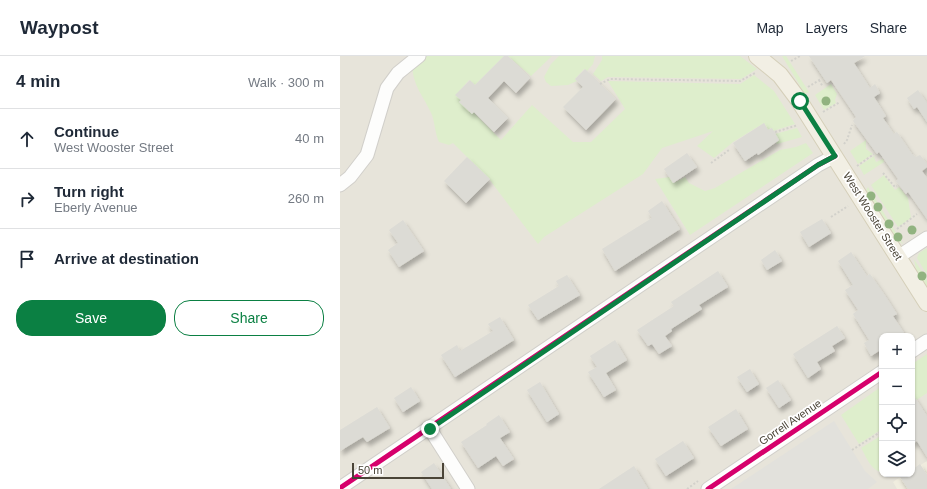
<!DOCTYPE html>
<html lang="en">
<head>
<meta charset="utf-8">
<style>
  body { margin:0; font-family:Helvetica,sans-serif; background:#f6f6f7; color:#1f2937 }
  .controls { position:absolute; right:12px; bottom:12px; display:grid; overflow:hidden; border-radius:8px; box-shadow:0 1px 3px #0004 }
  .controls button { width:36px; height:36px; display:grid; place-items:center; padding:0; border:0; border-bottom:1px solid #e0e1e3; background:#fff; color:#1f2937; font:20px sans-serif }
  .scale { position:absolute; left:12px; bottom:10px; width:92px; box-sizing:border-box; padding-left:4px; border:2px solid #4a4437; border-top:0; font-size:11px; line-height:14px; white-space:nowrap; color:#4a4437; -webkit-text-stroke:3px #fff; paint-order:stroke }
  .stop { position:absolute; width:12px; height:12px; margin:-9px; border:3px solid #0b8043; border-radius:50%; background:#fff }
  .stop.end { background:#0b8043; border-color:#fff; box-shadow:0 1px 4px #0008 }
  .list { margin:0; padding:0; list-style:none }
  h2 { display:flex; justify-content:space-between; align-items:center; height:52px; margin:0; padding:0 16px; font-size:17px }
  h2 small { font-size:13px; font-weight:400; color:#747a83 }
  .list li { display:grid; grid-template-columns:26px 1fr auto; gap:12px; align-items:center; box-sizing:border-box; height:60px; padding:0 16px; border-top:1px solid #e0e1e3 }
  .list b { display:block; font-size:15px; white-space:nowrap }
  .list p { margin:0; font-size:13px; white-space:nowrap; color:#747a83 }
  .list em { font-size:13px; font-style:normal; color:#747a83 }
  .actions { display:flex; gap:8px; padding:12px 16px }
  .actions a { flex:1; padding:9px 0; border:1px solid #0b8043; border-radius:16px; text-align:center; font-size:14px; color:#0b8043 }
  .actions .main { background:#0b8043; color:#fff }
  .icon { flex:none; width:22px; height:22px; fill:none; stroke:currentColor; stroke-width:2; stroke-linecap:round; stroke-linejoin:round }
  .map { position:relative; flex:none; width:587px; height:433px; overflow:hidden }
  header { display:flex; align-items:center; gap:24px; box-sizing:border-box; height:56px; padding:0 20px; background:#fff; border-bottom:1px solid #e0e1e3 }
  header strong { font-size:19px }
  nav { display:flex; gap:22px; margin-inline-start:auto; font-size:14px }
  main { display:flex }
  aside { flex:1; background:#fff }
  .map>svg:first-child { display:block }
  .residential { fill:#e7e4da; fill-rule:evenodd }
  .education { fill:#f0eddf }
  .green { fill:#deeecc }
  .parking { fill:#e2e1dc }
  .building { fill:#dcdbd5; filter:url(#shadow) }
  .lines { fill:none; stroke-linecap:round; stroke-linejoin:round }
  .minor-casing { stroke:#d1cfca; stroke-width:15 }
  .major-casing { stroke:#d5cfb9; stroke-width:18 }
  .path { stroke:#d2d1cb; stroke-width:2; stroke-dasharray:2 2; stroke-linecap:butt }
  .minor { stroke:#fdfdfc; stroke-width:13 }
  .major { stroke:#f2efe4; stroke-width:16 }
  .cycleway-casing { stroke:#fff; stroke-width:8 }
  .cycleway { stroke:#d6006c; stroke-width:5 }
  .tree { fill:#91b380 }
  .route { stroke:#0b8043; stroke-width:5 }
  .labels { text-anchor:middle; stroke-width:3.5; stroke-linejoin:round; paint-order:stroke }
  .street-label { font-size:11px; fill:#4a4437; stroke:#fff }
</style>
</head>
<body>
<header>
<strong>Waypost</strong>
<nav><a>Map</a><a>Layers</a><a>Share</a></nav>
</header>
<main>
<aside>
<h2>4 min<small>Walk · 300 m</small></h2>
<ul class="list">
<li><svg class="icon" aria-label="ahead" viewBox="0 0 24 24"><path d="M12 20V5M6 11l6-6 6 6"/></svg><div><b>Continue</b><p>West Wooster Street</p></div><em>40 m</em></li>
<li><svg class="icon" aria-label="right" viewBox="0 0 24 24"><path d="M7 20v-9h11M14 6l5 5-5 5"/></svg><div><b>Turn right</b><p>Eberly Avenue</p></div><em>260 m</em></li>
<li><svg class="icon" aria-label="arrive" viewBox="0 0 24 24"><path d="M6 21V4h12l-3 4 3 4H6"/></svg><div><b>Arrive at destination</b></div></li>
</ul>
<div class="actions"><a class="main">Save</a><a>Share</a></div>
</aside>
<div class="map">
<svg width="587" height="433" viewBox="0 0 587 433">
  <defs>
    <filter id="shadow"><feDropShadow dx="2.5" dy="4.5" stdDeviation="2" flood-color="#0004"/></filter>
  </defs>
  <rect width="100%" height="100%" fill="#f2f2ed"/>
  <!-- residential -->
  <path class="residential" d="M0,0h587v433h-587zM542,280h30v138h-30z"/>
  <!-- education -->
  <path class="education" d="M587,405v28h-30l-4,-7 7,-5 12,-3v-4z"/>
  <!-- green -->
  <path class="green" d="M87,0h77l-29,29 -6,-5 -13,15 45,45 31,-35 41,37h18l34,-33 -17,-28 132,3 14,-9 20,16 21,33 -22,7 -2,-3 -3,2 -4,-7 -31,19 -19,16 -17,-12 16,-15 -51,17 -19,26 -99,63 -6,7 -49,-65 -36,-36 -4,2 -10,-3c-4,-9 -4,-18 -7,-27 -8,-19 -18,-26 -20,-49z
    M168,0h44l-21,20z
    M219,0h36l-2,8 -6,7 -3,-2 -9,10 2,2 -9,4 -17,1 -5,-4 -2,-5 7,-13z
    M262,0h138l17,13 -16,10 -133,-2 -7,4 -8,-7 9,-14z
    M442,0h4l23,36 -4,2z
    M491,28l6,10 -2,6 1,3 -12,7 -9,-15z
    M457,72l5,9 -25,7 -1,-1 3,-3 -4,-6z
    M526,84v9l7,5 -15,10 -8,-13z
    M466,87l7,10 -123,82 -35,-56 15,-2 4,6 11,-6 4,6 16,8 10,-3 65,-38 16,-3z
    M537,98l-3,3 2,5 7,-3 1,3 -20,13 -5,-9z
    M544,119l11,15 4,-3 9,11 3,20 -13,9 -27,-42z
    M528,131l35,57 -6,-4 -31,-50z
    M587,192v24l-1,1 -9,-15 2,-5z
    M574,203l13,21v8l-11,-18z
    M587,298v39l-15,10v-39z
    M542,330v43l-23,15 -18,-29z
    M542,379v37c-11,-1 -16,-16 -21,-24z"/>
  <!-- parking -->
  <path class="parking" d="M494,365l31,50 12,11 -9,7h-137z"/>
  <!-- building -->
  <path class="building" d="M164,0h4l22,22 -14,15 -12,-12 -16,17 20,20 -14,14 -20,-20 -2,2 -13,-12 2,-2 -6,-5 15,-15 5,5z
    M469,0h56l-11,7 16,25 5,-4 5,9 -6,4 12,19 -3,2 11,16 3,-2 15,22 4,3 4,-2 7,9v3l-5,4 5,7v41l-19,-27 -2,2 -10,-13 2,-2 -19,-27 -2,2 -24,-33 3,-4 -25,-37 -4,3z
    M245,13l31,30 -30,31 -23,-23 20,-20 -8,-8z
    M578,34l9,13v19l-10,-15 -3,2 -7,-11z
    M424,67l4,7 4,-2 7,12 -21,15 -1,-2 -12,8 -12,-18z
    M347,97l10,14 -24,16 -9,-14z
    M127,101l23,22 -24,24 -22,-22z
    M322,145l18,28 -65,42 -13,-22 50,-31 -4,-7z
    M482,163l9,14 -22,14 -9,-15z
    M63,164l21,31 -25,16 -11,-17 10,-7 -9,-13z
    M435,194l7,11 -15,9 -6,-10z
    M511,196l16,24 3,-2 14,20 13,20 -4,2 13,20h-24v13l-11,7 -7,-13 5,-3 -16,-26 5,-4 -13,-20 8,-5 -15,-24z
    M378,215l10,16 -29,18 3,4 -31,20 1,2 -7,5 7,10 -13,8 -7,-10 -4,2 -11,-16 37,-24 -3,-4z
    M227,219l13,20 -42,25 -10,-15 31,-19 -3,-5z
    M160,261l14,23 -59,37 -14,-22 16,-10 3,6 33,-20 -5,-7z
    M497,270l8,12 -13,8 3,5 -18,11 4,7 -13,9 -15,-24z
    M275,284l12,20 -21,13 10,17 -12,7 -16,-25 9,-5 -7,-11z
    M410,313l9,15 -12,8 -10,-15z
    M438,324l13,20 -12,8 -13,-20z
    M200,326l19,32 -12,8 -20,-32z
    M71,331l9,14 -17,11 -9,-14z
    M572,337l15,23v41l-10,-16 -5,3z
    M37,351l13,21 -23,14 -4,-5 -23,14v-21z
    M396,353l12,20 -27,17 -13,-19z
    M159,359l11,17 -10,6 14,21 -11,7 -7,-10 -18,12 -17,-26 26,-17 -1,-1z
    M343,385l11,17 -28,18 -11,-17z
    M94,407l17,26h-19l-11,-17z
    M580,408l7,11v14h-19l-10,-15h14v-4z
    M294,410l14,23h-49z"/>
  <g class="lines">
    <defs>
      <path id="minor" d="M0,129l10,-8 17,-22 20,-67 11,-15 21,-17
        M558,201l29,-19
        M572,295l15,-10
        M90,373l38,60
        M0,432l478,-323 17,-9
        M368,433l174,-117"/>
      <path id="major" d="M417,0l23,19 18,24 129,204"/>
    </defs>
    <!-- minor casing -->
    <use href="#minor" class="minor-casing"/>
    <!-- major casing -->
    <use href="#major" class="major-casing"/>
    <!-- path -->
    <path class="path" d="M451,5l9,-5
      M479,24l4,7
      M260,28l10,-5 130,2 15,-8
      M468,31l13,-8
      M483,56l17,-10
      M435,76l23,-7
      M504,88l3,-4 5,-15
      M371,107l18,-13
      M517,110l17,-12
      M543,117l12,14 2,-1
      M491,161l17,-11
      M557,173l20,-15
      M512,394l30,-19
      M347,433l11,-8"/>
    <!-- minor -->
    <use href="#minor" class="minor"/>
    <!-- major -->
    <use href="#major" class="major"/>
    <defs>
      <path id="cycleway" d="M0,432l478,-323 17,-9
        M368,433l174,-117"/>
    </defs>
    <!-- cycleway casing -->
    <use href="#cycleway" class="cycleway-casing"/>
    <!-- cycleway -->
    <use href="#cycleway" class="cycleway"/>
  </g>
  <!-- trees -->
  <g class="tree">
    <circle cx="486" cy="45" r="4.5"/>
    <circle cx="531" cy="140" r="4.5"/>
    <circle cx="538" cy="151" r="4.5"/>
    <circle cx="549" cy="168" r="4.5"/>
    <circle cx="572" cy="174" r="4.5"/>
    <circle cx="558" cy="181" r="4.5"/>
    <circle cx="582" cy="220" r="4.5"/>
  </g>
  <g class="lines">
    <!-- route -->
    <path class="route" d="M90,373l388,-264 17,-9 -35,-55"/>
  </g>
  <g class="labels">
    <!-- street labels -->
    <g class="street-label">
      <text transform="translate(533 160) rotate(58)" y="4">West Wooster Street</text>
      <text transform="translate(450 366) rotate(-34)" y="4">Gorrell Avenue</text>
    </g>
  </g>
</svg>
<div class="controls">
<button>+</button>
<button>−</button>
<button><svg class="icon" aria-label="locate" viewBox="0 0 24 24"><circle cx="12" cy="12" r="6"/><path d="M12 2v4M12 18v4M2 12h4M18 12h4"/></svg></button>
<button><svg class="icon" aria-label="layers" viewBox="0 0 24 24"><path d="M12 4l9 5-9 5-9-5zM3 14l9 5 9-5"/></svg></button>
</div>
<div class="scale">50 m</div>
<div class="stop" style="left:460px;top:45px"></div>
<div class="stop end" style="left:90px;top:373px"></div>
</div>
</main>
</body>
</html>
